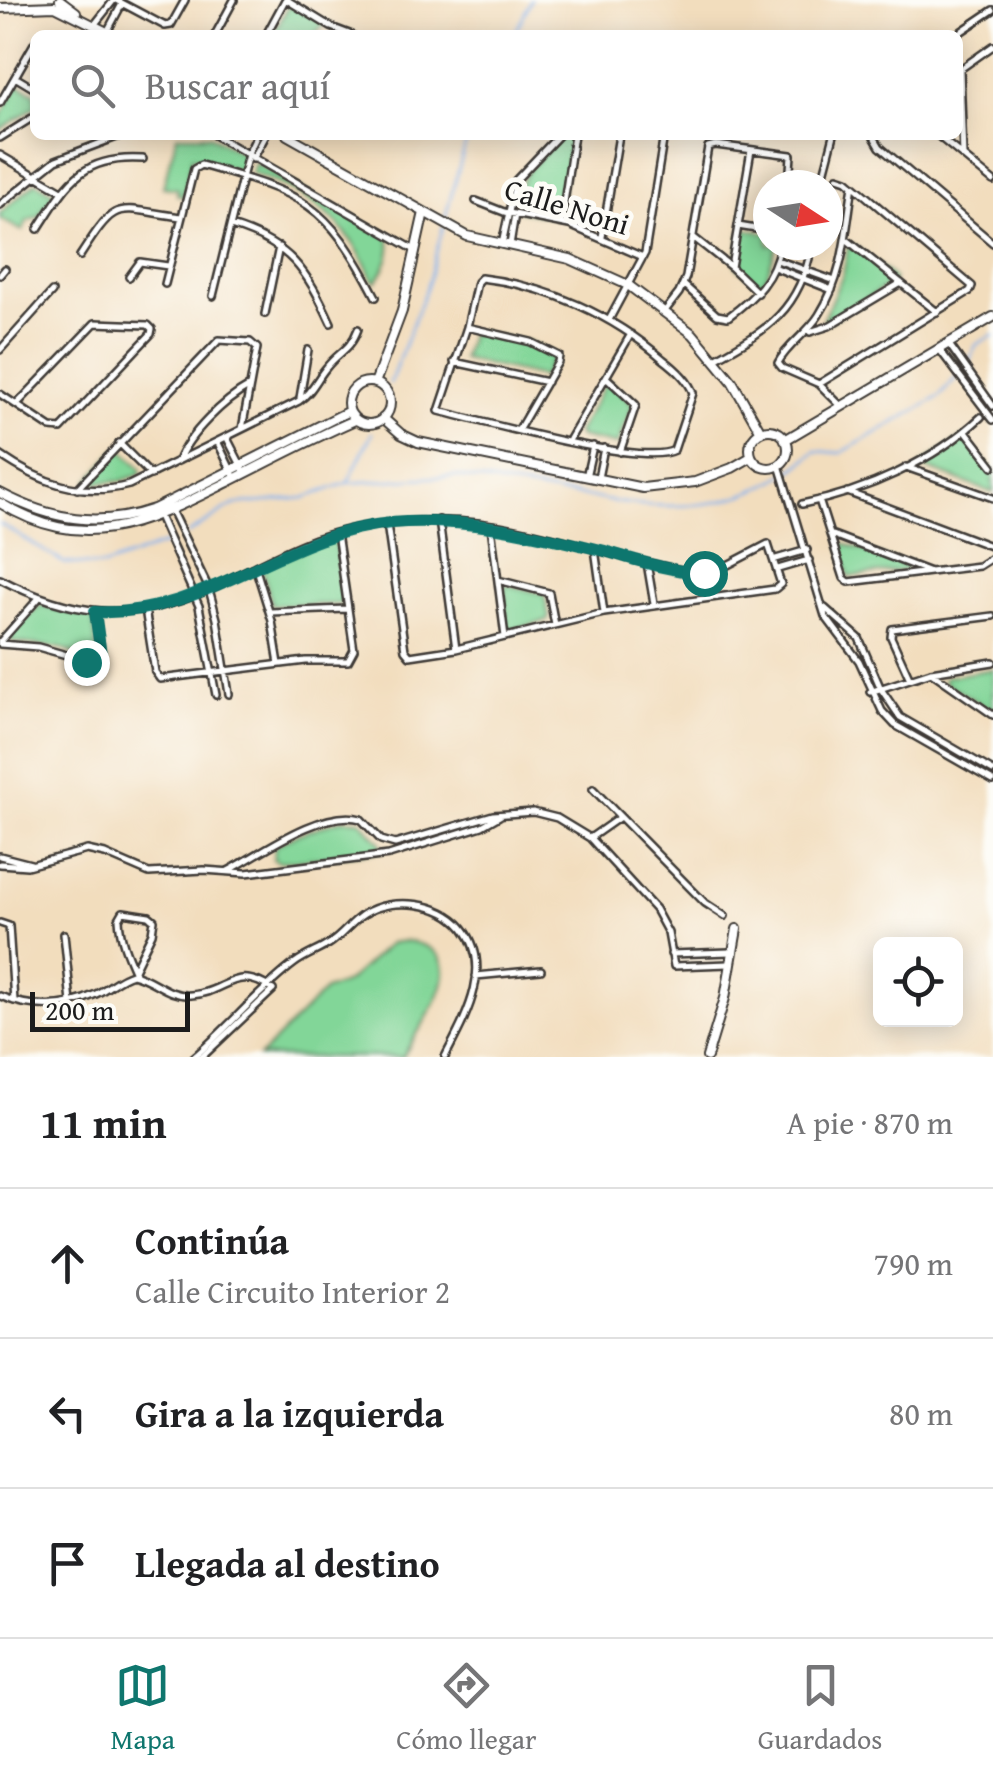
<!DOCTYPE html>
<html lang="es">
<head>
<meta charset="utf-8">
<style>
  body { margin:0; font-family:"Gentium Book Plus",serif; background:#f6f6f6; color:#202124 }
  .controls { position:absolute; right:30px; bottom:30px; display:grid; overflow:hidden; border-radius:15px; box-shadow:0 5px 25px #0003 }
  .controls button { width:90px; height:90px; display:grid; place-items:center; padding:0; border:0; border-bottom:2px solid #e0e0e0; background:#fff; color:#202124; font:50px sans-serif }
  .compass { position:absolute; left:753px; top:170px; width:90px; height:90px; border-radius:50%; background:#fff; box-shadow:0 5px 25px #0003; rotate:102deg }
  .scale { position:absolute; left:30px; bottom:25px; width:160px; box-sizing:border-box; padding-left:10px; border:5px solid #1c1c1c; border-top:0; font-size:28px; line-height:35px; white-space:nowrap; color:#1c1c1c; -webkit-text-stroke:8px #fdfcf7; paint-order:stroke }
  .stop { position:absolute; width:30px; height:30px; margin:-22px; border:8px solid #0f766e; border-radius:50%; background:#fff }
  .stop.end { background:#0f766e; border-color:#fff; box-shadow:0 2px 10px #0008 }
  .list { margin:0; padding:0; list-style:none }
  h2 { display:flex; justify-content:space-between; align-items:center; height:130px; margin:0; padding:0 40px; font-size:42px }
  h2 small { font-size:32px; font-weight:400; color:#757577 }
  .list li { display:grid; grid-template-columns:65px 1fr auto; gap:30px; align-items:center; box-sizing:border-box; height:150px; padding:0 40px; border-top:2px solid #e0e0e0 }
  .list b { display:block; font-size:38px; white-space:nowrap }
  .list p { margin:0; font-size:32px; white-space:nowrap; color:#757577 }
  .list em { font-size:32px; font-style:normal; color:#757577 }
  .icon { flex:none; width:55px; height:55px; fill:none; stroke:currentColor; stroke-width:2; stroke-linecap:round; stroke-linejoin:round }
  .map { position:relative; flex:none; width:993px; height:1057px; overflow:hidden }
  .search { position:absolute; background:#fff; box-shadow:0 5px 25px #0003; left:30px; right:30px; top:30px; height:110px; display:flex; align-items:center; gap:25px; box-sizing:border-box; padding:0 35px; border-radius:15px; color:#757577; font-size:38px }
  .sheet { height:580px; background:#fff }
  nav { display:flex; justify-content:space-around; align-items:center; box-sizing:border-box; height:140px; border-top:2px solid #e0e0e0; background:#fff; font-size:28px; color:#757577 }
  nav a { display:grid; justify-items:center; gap:5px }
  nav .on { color:#0f766e }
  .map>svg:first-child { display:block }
  .green { fill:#82d698; stroke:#4f795a; stroke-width:2.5 }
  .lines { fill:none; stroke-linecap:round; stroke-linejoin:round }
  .stream { stroke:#81b2ed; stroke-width:2.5 }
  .street-casing { stroke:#3c3934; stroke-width:10 }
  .secondary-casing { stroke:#3c3934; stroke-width:12 }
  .street { stroke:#fff; stroke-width:5 }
  .secondary { stroke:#fff; stroke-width:8 }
  .route { stroke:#0f766e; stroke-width:12 }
  .labels { text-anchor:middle; stroke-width:10; stroke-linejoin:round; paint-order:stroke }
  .street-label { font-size:30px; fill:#1c1c1c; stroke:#fdfcf7 }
</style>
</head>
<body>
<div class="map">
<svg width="993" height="1057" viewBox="0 0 993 1057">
  <rect width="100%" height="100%" fill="#fdfcf7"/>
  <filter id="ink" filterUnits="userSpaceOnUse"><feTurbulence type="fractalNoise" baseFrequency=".01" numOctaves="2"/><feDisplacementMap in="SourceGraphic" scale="20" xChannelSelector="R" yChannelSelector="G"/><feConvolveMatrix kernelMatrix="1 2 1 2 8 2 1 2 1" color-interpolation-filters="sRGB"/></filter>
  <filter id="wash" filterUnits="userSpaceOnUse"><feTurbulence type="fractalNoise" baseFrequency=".0048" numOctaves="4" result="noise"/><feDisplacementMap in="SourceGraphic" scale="40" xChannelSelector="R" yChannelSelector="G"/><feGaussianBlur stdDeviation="2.25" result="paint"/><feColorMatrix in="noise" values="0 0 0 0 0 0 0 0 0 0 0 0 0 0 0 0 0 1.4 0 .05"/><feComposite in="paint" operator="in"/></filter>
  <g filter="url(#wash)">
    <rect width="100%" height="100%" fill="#f2ddbd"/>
    <!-- green -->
    <path class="green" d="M290,4l35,19 -11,12h-42z
      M18,85l17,8v14l-35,23v-12z
      M177,135h32l35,20 -4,16 -48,-14 -9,40 -6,-2 1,-6 -15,-2z
      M563,135h8l-12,80 -4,2 -36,-6c-10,-32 24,-55 44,-76z
      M255,163l134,75c5,16 -5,31 -13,44l-4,-3c-23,-58 -64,-86 -121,-106z
      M36,182l18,11 -16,24 -11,4 -4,10 -23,-12v-6z
      M744,229l24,4v12h9l-10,30 -7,10 -24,-19 5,-35z
      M854,245l39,32v5l-66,41 -4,-4 20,-45 5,-27z
      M473,332l54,10 28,13 -13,22 -80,-18 8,-25z
      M606,382h4l23,22 -16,41 -38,-8 -2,-4z
      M964,437l29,35v21l-70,-26 -1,-3z
      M116,450h6l19,18v6l-20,7 -31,3 -2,-3z
      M330,538l5,3 8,58 -3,5 -68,1 -10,-38z
      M843,543l63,22 1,5 -58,7 -9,-32z
      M504,584l40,10 5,23 -2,4 -37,9 -3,-2z
      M40,605l53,13 4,38 -4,5 -33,-13 -48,-6 -3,-5z
      M993,669v42l-49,-29v-5z
      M343,819l17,1 20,22 2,9 -103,11 -6,-3 2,-13 18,-10z
      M404,941c80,10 19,78 -1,116h-144l66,-67 22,-8 43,-39z"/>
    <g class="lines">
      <!-- stream -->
      <path class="stream" d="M514,35l17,-35
        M445,218l23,-83
        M390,383l38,-100 15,-56
        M348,482l24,-49
        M0,524l64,39 40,3 64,-23
        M188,534l45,-29 71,-7 43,-15 109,-7 106,18c21,-1 40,7 61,9 77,9 133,0 193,-52l25,2 98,-56 29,-33 8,-19 17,-10"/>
    </g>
  </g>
  <g filter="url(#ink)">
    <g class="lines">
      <defs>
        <path id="street" d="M116,0l49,26 6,-1 14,-25
          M287,0l44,27 21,8
          M95,24l19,-24
          M107,32l15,-28
          M215,35l19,-35
          M266,35l19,-35
          M956,35l37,-25
          M960,69l3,87
          M959,70l34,-24
          M15,77l20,12
          M0,103l35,-61
          M214,135l201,115
          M873,135l7,12 113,96
          M937,135l56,46
          M0,138l35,-22
          M0,155l62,36
          M253,159l13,-24
          M821,185l13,-50
          M476,201l28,11 65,13 74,32
          M0,205l56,-45 66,-25
          M561,223l13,-88
          M231,226c59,18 75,43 100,97
          M738,226l30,5
          M38,229c30,-47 44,-74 105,-70
          M602,237l17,-102
          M693,237l38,30 27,26
          M846,239l91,73
          M502,244l14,-64 43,-45
          M510,245l5,-31
          M80,256c38,-59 34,-48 101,-39
          M777,260l58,21
          M731,267l20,-117
          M774,267l58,23
          M0,275l5,-6
          M129,277l11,-15 28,4
          M481,278c68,8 131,37 182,81 12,9 25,20 30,34l-19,57c-30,17 -193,-29 -235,-39l28,-84 10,-45z
          M165,284l29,-115 7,-4c101,29 125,35 175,132
          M684,285l33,30 11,2c27,-20 46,-38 52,-72
          M213,296l35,-142 9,-19
          M665,311l14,-18 7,-16 22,-130 8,-2 75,10 -2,30
          M265,314l14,-67
          M609,320l36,-67 18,-112 -3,-6
          M467,327l64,15 28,14 -1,6 -39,67
          M810,332l19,-6 72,-43
          M948,343l45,63
          M939,349l54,71
          M0,350l52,-58
          M715,359c54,-30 85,-49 97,-114
          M454,362l93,20
          M607,378l29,27 -16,47
          M819,384l151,-93 2,-5 -125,-106 -9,-3
          M0,394l51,34 10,1 90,-95 1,-5 -4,-4 -53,-2 -78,81
          M300,398l8,-48
          M842,407l-23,-23 -37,-16 -4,-5c9,-18 30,-30 41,-48 25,-39 27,-85 34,-130
          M966,431l27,35
          M227,438l18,35
          M570,439l61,-105
          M119,443l32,32
          M218,443l17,35
          M0,455c39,27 81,43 129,30l170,-84c14,-10 17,-21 27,-33 13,-17 24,-17 32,-39
          M178,461c11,-27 46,-61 72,-75
          M779,465l46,151 34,45 23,50 13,14 98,56
          M906,467l87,31
          M586,477l7,-31
          M598,478l6,-30
          M77,489l142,-149 31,2 7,6 -15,81
          M847,492l146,55
          M819,500l25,78 5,4 130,-16 14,-9
          M802,504c63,-12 132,-43 179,-87
          M171,510l38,79 8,30 12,75
          M159,516l40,90 17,89
          M439,520l17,129
          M491,526l14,111
          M833,535l97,37
          M595,549l9,64
          M776,559l31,-9
          M647,563l7,41
          M255,566l17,55 7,43
          M778,569l31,-9
          M0,579c69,36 131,45 205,12 37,-17 72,-38 110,-52 38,-13 81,-18 121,-18 89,-2 175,39 262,52l22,-4 48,-25 13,40 -6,5 -171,24 -148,36 -46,7 -5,-6 -18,-126
          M498,580l51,13 6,32
          M825,608l34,30 22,51 19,28 93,54
          M145,609l10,63 5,7 146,-18h42l6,-11 -17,-117
          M270,612l77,-3
          M0,642l38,-43
          M0,644l38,3 57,16 6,-8 -6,-43
          M931,672l62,43
          M910,679l-19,-42 1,-8 101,-13
          M870,692l61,-20 62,-10
          M593,789l112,114 20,13
          M590,838l30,-21
          M0,856l31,8
          M0,864l27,2 60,-16 18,4 44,19 55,-3 42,3 143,-18 93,-29 19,-11
          M228,871c33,-18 94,-63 133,-52l20,21 14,4 98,-29 40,-3 24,6 33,20 65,71 13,24 6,33 55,-2
          M0,923l9,3 5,75
          M64,934l7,69
          M671,954l59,-2
          M134,970l18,-37 2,-13 -5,-4 -26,-4 -4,7c1,20 8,36 16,54
          M476,976l65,-6
          M0,996c31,13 65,13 96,-2 13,-6 22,-16 36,-20 21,4 35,23 59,21 35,-2 44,-32 82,-5
          M194,1057c34,-29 67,-69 101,-94 11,-8 23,-12 34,-19 13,-8 22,-22 35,-30 28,-18 78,-12 99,14 32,40 1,92 -18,129
          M202,1057l71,-67"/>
        <path id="secondary" d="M60,0l16,12
          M0,8l55,-2 58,29
          M287,135l180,101 103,23 58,26 65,49 39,47 29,51
          M348 403a21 21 0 1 1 42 0a21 21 0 1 1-42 0Z
          M375,383l27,-72 22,-99
          M383,418l18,16 17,8 225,46 52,-6 37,-14 19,-11
          M750 449a19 19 0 1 1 38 0a19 19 0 1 1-38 0Z
          M785,440l208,-123
          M0,493c51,27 99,35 154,16l195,-98
          M0,503c85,52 145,20 224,-19 44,-22 87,-45 131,-64
          M707,1057l18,-59 12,-69"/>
      </defs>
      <!-- street casing -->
      <use href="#street" class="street-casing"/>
      <!-- secondary casing -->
      <use href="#secondary" class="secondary-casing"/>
      <!-- street -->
      <use href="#street" class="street"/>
      <!-- secondary -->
      <use href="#secondary" class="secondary"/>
    </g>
  </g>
  <g class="lines" filter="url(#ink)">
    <!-- route -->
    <path class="route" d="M86,662h12l3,-7 -6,-43c108,6 188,-79 296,-89 72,-6 140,10 210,27 33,9 69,22 103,23"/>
  </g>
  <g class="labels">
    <!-- street labels -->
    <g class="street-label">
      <text transform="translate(567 207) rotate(17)" y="10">Calle Noni</text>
    </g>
  </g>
</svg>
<div class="controls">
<button><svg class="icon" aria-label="locate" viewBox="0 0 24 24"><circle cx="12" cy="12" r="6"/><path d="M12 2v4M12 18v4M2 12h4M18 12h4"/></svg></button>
</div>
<svg class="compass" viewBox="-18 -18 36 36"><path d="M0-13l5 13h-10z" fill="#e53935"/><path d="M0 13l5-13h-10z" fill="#757577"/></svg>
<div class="scale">200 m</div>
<div class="stop" style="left:704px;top:573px"></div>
<div class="stop end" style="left:86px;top:662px"></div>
<div class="search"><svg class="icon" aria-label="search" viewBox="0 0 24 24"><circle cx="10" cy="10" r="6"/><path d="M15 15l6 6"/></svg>Buscar aquí</div>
</div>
<section class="sheet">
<h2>11 min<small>A pie · 870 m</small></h2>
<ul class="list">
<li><svg class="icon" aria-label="ahead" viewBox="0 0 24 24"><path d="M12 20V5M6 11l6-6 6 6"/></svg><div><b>Continúa</b><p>Calle Circuito Interior 2</p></div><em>790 m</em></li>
<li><svg class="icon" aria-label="left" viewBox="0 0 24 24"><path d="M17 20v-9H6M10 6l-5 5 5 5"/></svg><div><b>Gira a la izquierda</b></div><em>80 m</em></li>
<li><svg class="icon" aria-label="arrive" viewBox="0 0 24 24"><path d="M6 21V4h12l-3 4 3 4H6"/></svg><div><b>Llegada al destino</b></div></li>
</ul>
</section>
<nav>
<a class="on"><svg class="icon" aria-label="map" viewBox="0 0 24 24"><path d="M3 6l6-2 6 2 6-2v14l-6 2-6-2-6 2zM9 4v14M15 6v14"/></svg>Mapa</a>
<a><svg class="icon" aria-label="directions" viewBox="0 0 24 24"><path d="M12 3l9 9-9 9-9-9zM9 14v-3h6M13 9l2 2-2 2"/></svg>Cómo llegar</a>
<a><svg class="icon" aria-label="saved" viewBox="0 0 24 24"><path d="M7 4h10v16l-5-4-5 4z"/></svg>Guardados</a>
</nav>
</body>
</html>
